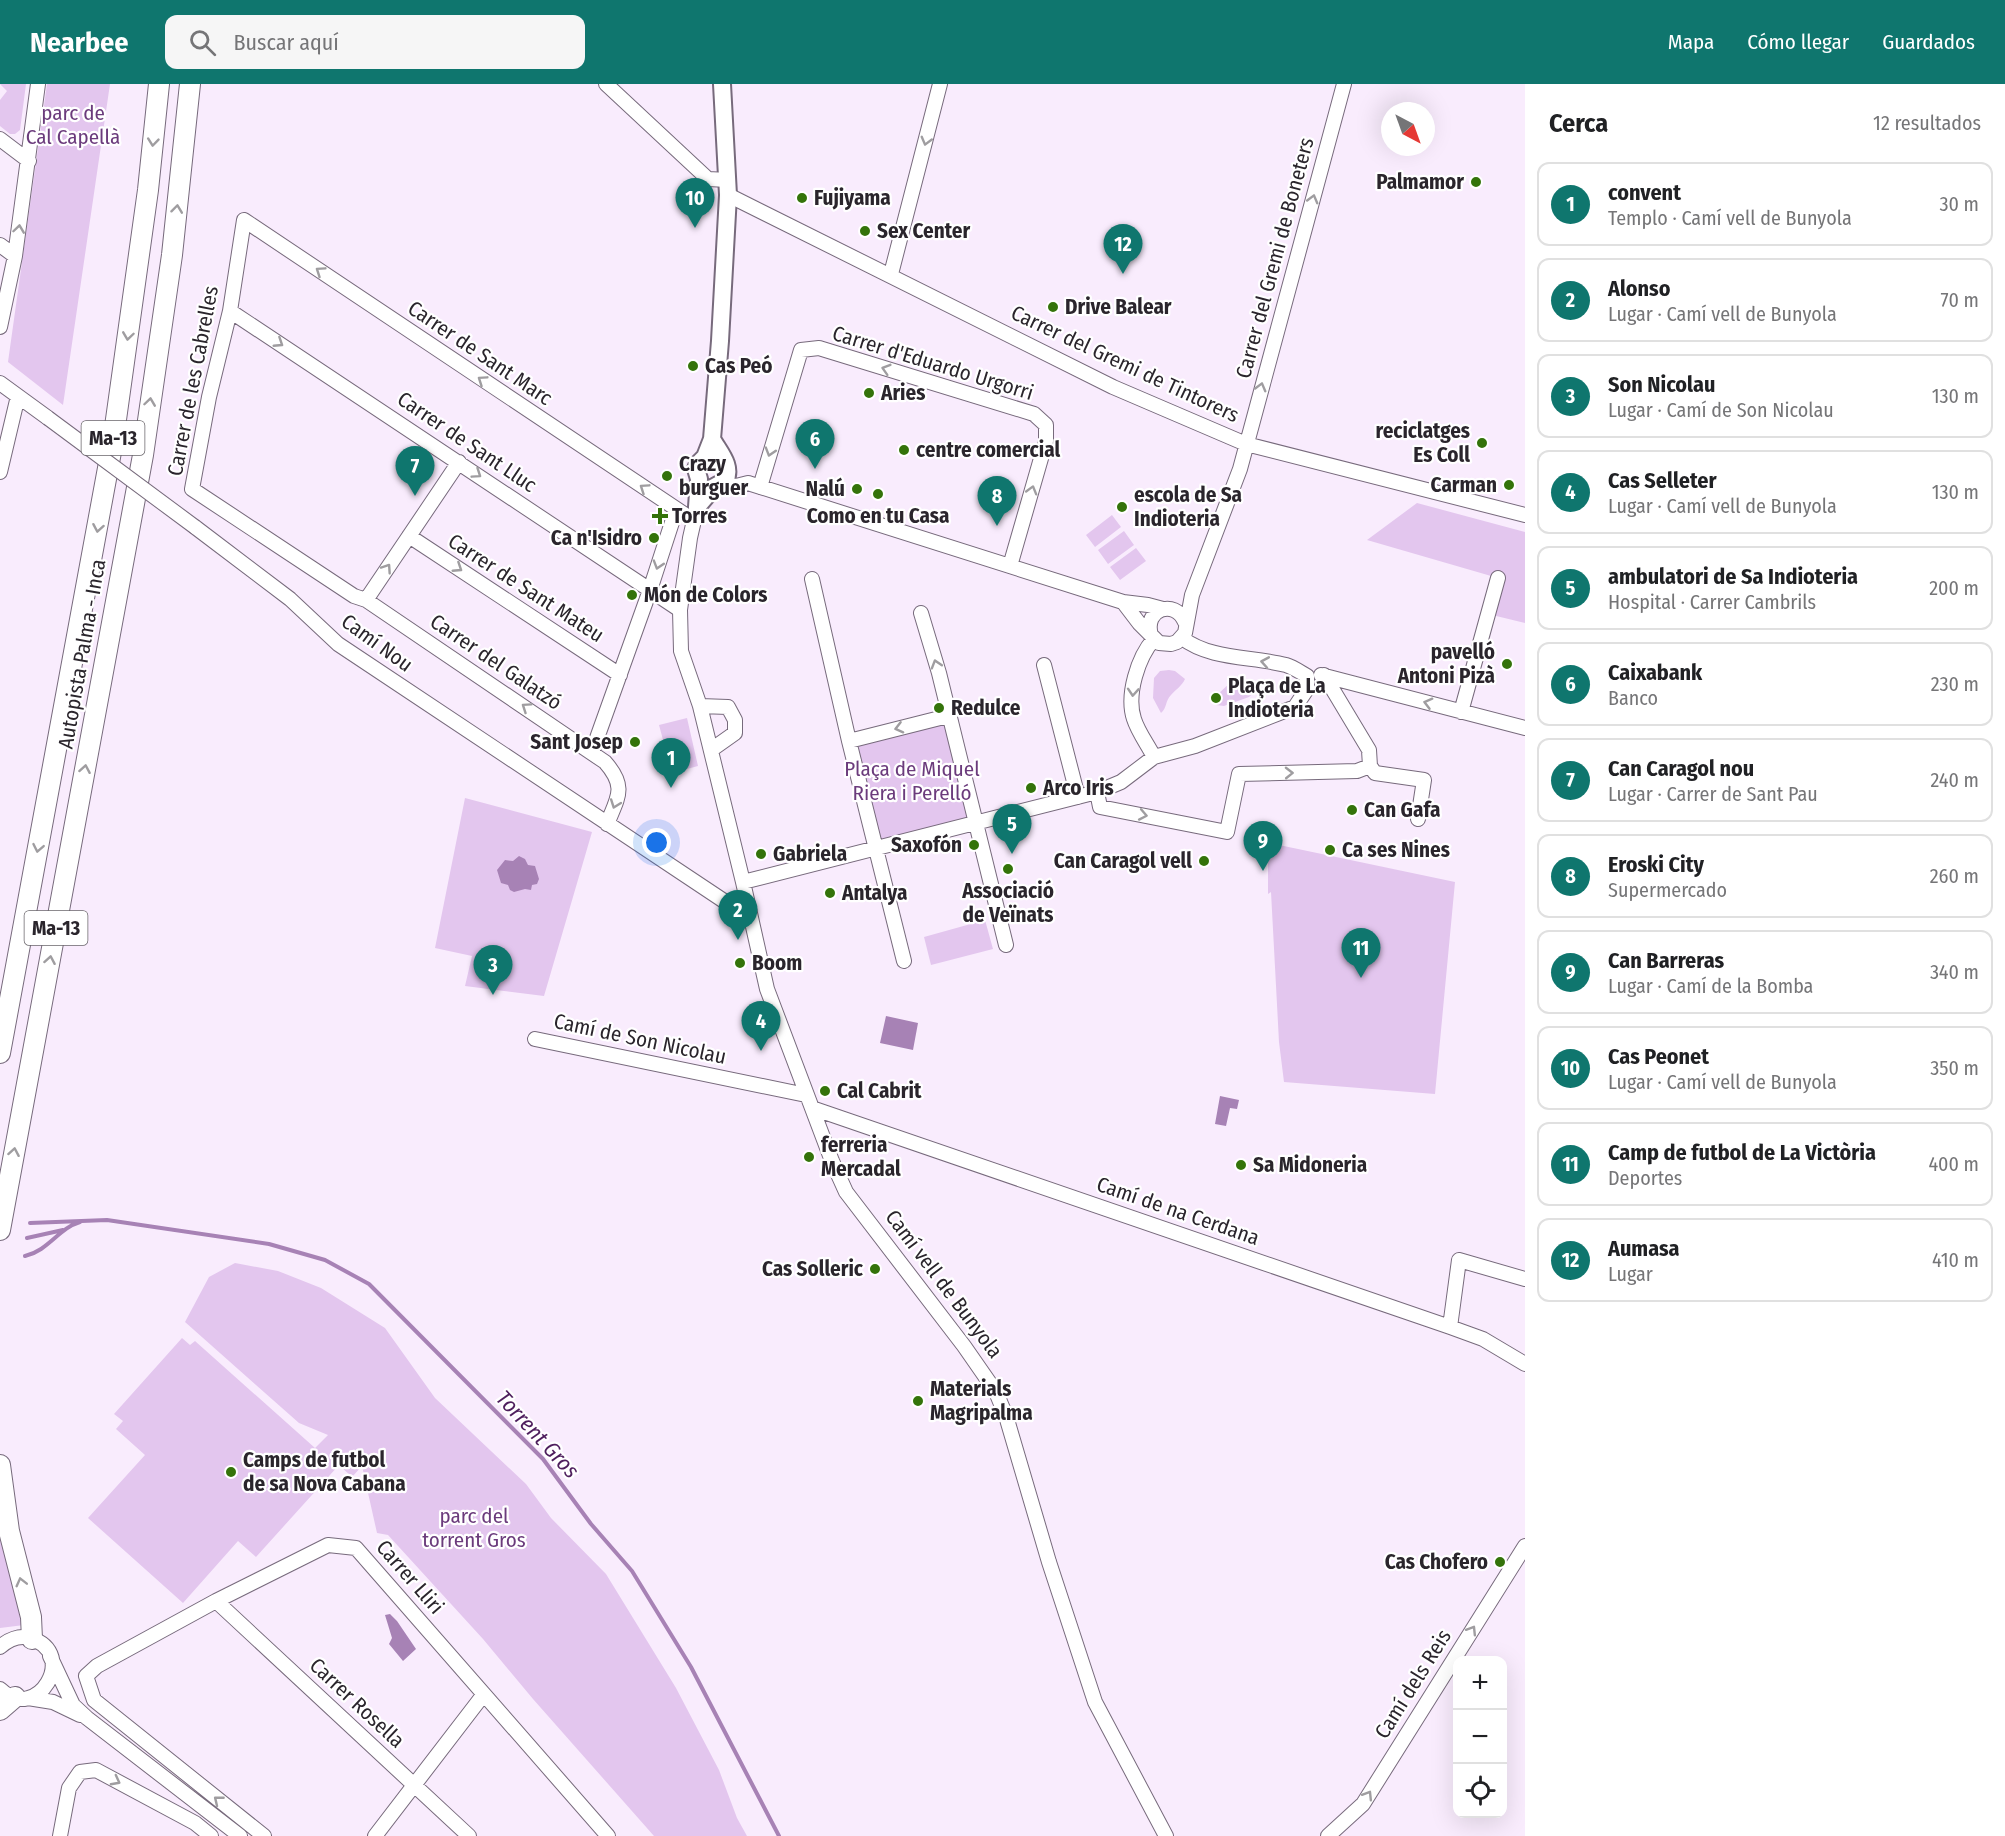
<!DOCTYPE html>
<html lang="es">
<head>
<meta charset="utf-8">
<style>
  body { margin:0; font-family:"Fira Sans Condensed",sans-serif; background:#f6f6f6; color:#202124 }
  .controls { position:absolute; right:18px; bottom:18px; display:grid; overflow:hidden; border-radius:12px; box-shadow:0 6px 24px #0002 }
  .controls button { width:54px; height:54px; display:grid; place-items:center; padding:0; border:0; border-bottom:2px solid #e0e0e0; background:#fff; color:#202124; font:30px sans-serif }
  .compass { position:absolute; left:1381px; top:18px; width:54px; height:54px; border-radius:50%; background:#fff; box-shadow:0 6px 24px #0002; rotate:139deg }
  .you { position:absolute; left:657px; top:759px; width:21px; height:21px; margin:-15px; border:4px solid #fff; border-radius:50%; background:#1a73e8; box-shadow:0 0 0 9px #1a73e833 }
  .badge { display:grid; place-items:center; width:39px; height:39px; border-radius:50%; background:#0f766e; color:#fff; font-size:20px; font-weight:700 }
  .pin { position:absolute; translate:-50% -50px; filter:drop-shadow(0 2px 3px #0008) }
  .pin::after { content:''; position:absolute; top:32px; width:21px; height:18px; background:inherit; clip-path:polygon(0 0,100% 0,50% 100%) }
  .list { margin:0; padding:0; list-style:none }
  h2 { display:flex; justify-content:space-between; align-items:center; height:78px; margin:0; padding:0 24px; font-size:26px }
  h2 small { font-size:20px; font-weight:400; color:#757577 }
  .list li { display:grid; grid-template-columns:39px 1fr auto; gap:18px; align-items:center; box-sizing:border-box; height:84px; margin:0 12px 12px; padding:0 12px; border:2px solid #e0e0e0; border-radius:12px }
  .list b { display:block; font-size:22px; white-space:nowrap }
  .list p { margin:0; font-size:20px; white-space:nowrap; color:#757577 }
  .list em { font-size:20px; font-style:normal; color:#757577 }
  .icon { flex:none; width:33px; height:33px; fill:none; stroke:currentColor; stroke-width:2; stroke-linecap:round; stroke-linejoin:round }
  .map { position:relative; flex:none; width:1525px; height:1752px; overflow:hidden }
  header { display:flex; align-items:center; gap:36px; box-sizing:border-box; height:84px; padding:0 30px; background:#0f766e; color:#fff }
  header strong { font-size:28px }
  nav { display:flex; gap:33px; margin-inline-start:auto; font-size:21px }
  .search { width:420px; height:54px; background:#f6f6f6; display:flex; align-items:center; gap:15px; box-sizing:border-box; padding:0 21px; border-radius:12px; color:#757577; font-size:22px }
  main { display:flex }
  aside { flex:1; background:#fff }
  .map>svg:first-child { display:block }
  .green { fill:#e3c6ee }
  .water { fill:#a782b5 }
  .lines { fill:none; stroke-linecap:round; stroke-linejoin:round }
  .stream { stroke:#a782b5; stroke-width:4 }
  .minor-casing { stroke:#776a7c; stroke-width:16 }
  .major-casing { stroke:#776a7c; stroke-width:20 }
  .highway-casing { stroke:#776a7c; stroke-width:22 }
  .minor { stroke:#fff; stroke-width:14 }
  .major { stroke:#fff; stroke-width:16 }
  .highway { stroke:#fff; stroke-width:20 }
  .minor-bridge-casing { stroke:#776a7c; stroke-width:16; stroke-linecap:butt }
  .minor-bridge { stroke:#fff; stroke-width:14 }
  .oneway { stroke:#9f9da0 }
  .poi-dot { fill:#34730a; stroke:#fff; stroke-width:2 }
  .labels { text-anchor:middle; stroke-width:4.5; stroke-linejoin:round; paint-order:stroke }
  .shield { fill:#fff; stroke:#6a666b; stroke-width:1.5 }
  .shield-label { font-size:20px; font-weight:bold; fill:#2a252c }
  .park-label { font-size:21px; fill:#6b3b7c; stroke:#fff }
  .poi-label { font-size:21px; font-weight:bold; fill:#2a252c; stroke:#fff; text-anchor:start }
  .street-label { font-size:21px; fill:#2a252c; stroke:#fff }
  .water-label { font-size:22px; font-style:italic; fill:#4e1e5d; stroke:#fff }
</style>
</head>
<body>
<header>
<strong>Nearbee</strong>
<div class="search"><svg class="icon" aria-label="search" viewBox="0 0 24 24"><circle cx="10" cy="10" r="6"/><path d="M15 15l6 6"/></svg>Buscar aquí</div>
<nav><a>Mapa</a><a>Cómo llegar</a><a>Guardados</a></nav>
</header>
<main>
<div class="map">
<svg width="1525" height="1752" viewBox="0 0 1525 1752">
  <rect width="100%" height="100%" fill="#f9ecfd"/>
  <!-- green -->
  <path class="green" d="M0,0h26l-6,46 -5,4h-5l-10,-8v-26l7,-9z
    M47,0h63l-47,321 -55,-43z
    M1417,419l108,29v91l-37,-9 10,-36 -131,-38z
    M1112,431l9,12 -26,20 -9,-12z
    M1124,447l10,14 -26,19 -10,-14z
    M1136,464l10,13 -26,19 -10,-13z
    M1169,586l6,1 10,8c-3,7 -9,10 -14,16 -6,6 -4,13 -10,18l-8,-15 1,-20 6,-7z
    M1234,595l7,1 10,4 1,10 -3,3 -25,9 -8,-1 -1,-8z
    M948,632l27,106 -99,25 -27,-106z
    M687,634l11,48 -26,7 -13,-48z
    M465,714l127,34 -48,164 -79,-10 7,-30 -37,-8z
    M1279,761l176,37 -20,212 -151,-12 -5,-40 -8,-150 -3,2v-46h10z
    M985,836l8,29 -62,16 -7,-28z
    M235,1179l43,8 43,17 64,40 50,70 91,86 25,34 55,56 70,114 43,82 18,48 10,18h-93l-121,-137 -50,-60 -95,-104 -11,-2 -15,-67 -10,11 -13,-12 -83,92 -18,-16 -55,62 -95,-85 57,-63 -29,-26 7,-8 -9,-7 68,-76 8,7 5,-4 120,107 13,-13 -29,-12 -114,-101 24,-45z
    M0,1427l26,101 -6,2 4,11 -24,3z"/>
  <!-- water -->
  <path class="water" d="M519,772l6,3 3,6 7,1 4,13 -2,5 -5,1 -1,5 -6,-1 -11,3 -4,-2 -2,-5 -7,-2 -4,-13 8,-10 8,1z
    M886,932l32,7 -5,27 -33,-7z
    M1220,1012l19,4 -2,9 -7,-1 -4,18 -11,-2z
    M390,1530l7,7 19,28 -13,12 -14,-17 3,-6 -7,-23z"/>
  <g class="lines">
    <!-- stream -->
    <path class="stream" d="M30,1139l77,-3 162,24 56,16 44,24 174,175 48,65 41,47 59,96 88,169
      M27,1154l36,-8
      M25,1172c23,-5 34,-28 55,-34"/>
    <defs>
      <path id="minor" d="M606,0l102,95 20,1
        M0,55l29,22
        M728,111l385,192 133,57 279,71
        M0,161l15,11
        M891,190l49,-190
        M230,227l450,299
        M0,243l15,-71 23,-172
        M0,299l48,35
        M0,388l18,-76
        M721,400l15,2 12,-3 375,119 25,3 15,4
        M760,403l41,-137 18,-2 215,66 12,11v16l-36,125
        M697,423l-7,31 -10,72 1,41 19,55 43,176 24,107 65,172 14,31 118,154 32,46 10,24 43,146 46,140 71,134
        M195,443l95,72 48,45 392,261 17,-5
        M409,452l211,139
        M812,495l37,162 55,220
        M366,516l93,-138
        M1123,518l16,21 20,20 12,1 6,-2 8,-9 7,-38 48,-126 104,-385
        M921,529l18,60 67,272
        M1151,551c-8,-26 24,-37 34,-13
        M1154,555c-16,18 -28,56 -20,80 4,13 14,26 20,38l41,-11 100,-39 12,-18v-13c-7,-4 -14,-9 -21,-11 -35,-9 -75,-5 -104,-27
        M1044,581l34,132
        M1321,591l204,53
        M700,622l28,1 7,13v13l-24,17
        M1461,628l37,-134
        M849,657l99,-25
        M592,668l58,-162 26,-80
        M1370,682l5,7 49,7 -6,39
        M1097,708l3,15 127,25 12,-58 118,-3 13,-5 -1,-16 -45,-75
        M607,740c11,-27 20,-37 -2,-62l-239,-162 -12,-4 -162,-107 17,-92 21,-86 14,-91 449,300
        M743,798l354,-90 24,-10 33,-25
        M535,955l271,56
        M812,1024l638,219 33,12 42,25
        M1450,1243l9,-67 66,19
        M216,1517l253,235
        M0,1563c8,-7 19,-12 30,-9 50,15 7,87 -30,51
        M50,1572l23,49 14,13 153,118
        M28,1614l25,4 27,13
        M60,1752l9,-48 11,-16 16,-2 99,53 16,13
        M264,1752l-170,-136 -8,-24 11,-10 119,-65 112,-56 28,3 252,288
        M375,1752l109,-142
        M1328,1752l35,-32 162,-258"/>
      <path id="major" d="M697,423l2,-28 -3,-10 2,-5 7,-7 7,-18 8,-98 8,-146 -6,-111
        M697,423l17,-20 11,-6c8,-15 -6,-29 -13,-42"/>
      <path id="highway" d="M0,969l113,-612 35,-251 11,-106
        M0,1146l143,-775 29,-200 18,-171
        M0,1381l9,66 22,86 1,22
        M0,1626l15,-13"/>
    </defs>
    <!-- minor casing -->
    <use href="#minor" class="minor-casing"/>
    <!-- major casing -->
    <use href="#major" class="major-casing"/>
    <!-- highway casing -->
    <use href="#highway" class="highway-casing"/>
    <!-- minor -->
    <use href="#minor" class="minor"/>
    <!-- major -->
    <use href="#major" class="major"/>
    <!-- highway -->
    <use href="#highway" class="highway"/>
    <defs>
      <path id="minor-bridge" d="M48,334l147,109"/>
    </defs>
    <!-- minor-bridge casing -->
    <use href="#minor-bridge" class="minor-bridge-casing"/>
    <!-- minor-bridge -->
    <use href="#minor-bridge" class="minor-bridge"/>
  </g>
  <!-- one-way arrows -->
  <defs><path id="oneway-chevron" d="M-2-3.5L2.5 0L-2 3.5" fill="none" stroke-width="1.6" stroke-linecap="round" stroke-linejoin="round" transform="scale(1.5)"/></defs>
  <g class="oneway">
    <use href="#oneway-chevron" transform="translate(926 57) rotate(105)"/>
    <use href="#oneway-chevron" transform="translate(153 58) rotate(96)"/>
    <use href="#oneway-chevron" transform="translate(1313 115) rotate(-75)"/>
    <use href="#oneway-chevron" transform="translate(177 125) rotate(-83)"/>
    <use href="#oneway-chevron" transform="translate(19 145) rotate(-82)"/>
    <use href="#oneway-chevron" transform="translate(320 187) rotate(-146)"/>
    <use href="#oneway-chevron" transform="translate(128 252) rotate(98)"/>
    <use href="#oneway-chevron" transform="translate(279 259) rotate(33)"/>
    <use href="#oneway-chevron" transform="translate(886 285) rotate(-163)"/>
    <use href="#oneway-chevron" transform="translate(482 296) rotate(-146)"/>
    <use href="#oneway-chevron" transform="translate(1261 303) rotate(-75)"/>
    <use href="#oneway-chevron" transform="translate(150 318) rotate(-82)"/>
    <use href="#oneway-chevron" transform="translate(770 368) rotate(107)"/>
    <use href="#oneway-chevron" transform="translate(477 390) rotate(34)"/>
    <use href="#oneway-chevron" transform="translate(644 404) rotate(-146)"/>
    <use href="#oneway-chevron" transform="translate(1032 406) rotate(-74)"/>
    <use href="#oneway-chevron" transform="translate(98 444) rotate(100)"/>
    <use href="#oneway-chevron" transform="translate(658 481) rotate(107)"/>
    <use href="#oneway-chevron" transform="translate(387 484) rotate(-56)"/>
    <use href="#oneway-chevron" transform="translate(458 484) rotate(33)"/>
    <use href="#oneway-chevron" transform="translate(1265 578) rotate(-170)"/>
    <use href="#oneway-chevron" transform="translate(936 580) rotate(-107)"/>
    <use href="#oneway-chevron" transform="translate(1133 608) rotate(94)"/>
    <use href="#oneway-chevron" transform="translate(1428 619) rotate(-165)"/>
    <use href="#oneway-chevron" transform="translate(526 623) rotate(-146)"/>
    <use href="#oneway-chevron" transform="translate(899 644) rotate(166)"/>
    <use href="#oneway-chevron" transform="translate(85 685) rotate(-80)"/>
    <use href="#oneway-chevron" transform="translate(1289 689) rotate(-1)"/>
    <use href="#oneway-chevron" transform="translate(615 720) rotate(110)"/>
    <use href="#oneway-chevron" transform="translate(1143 731) rotate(11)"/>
    <use href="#oneway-chevron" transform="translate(38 764) rotate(101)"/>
    <use href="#oneway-chevron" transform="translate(50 876) rotate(-80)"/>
    <use href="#oneway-chevron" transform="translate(14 1068) rotate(-80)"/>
    <use href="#oneway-chevron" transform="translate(21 1498) rotate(-104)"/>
    <use href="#oneway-chevron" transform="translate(1472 1546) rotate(-58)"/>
    <use href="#oneway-chevron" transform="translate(116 1697) rotate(28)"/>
    <use href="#oneway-chevron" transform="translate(1368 1711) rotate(-58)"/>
    <use href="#oneway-chevron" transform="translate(218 1716) rotate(-141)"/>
  </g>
  <!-- markers -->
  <g class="poi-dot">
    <circle cx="1476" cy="98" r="6"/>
    <circle cx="802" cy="114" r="6"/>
    <circle cx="865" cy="147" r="6"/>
    <circle cx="1053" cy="223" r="6"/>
    <circle cx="693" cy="282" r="6"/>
    <circle cx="869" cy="309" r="6"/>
    <circle cx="1482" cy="359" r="6"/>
    <circle cx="904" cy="366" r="6"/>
    <circle cx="667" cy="392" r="6"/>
    <circle cx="1509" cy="401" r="6"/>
    <circle cx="857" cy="405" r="6"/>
    <circle cx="878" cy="410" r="6"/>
    <circle cx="1122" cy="423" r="6"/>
    <path d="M657 423h6v6h6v6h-6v6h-6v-6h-6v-6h6z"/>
    <circle cx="654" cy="454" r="6"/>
    <circle cx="632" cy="511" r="6"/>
    <circle cx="1507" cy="580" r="6"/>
    <circle cx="1216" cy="614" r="6"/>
    <circle cx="939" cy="624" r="6"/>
    <circle cx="635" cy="658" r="6"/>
    <circle cx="1031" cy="704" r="6"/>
    <circle cx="1352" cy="726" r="6"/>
    <circle cx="974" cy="761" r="6"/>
    <circle cx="1330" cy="766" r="6"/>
    <circle cx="761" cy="770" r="6"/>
    <circle cx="1204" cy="777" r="6"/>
    <circle cx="1008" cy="785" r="6"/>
    <circle cx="830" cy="809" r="6"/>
    <circle cx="740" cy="879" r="6"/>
    <circle cx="825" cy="1007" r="6"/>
    <circle cx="809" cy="1073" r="6"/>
    <circle cx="1241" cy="1081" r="6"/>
    <circle cx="875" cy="1185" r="6"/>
    <circle cx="918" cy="1317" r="6"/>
    <circle cx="231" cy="1388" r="6"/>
    <circle cx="1500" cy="1478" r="6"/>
  </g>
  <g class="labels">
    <!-- shield labels -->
    <g class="shield">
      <rect x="81.5" y="337" width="63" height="34" rx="4.5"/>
      <rect x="24.5" y="827" width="63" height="34" rx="4.5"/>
    </g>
    <g class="shield-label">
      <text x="113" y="361">Ma-13</text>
      <text x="56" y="851">Ma-13</text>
    </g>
    <!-- park labels -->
    <g class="park-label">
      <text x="73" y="36">parc de<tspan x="73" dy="24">Cal Capellà</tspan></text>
      <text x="912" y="692">Plaça de Miquel<tspan x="912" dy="24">Riera i Perelló</tspan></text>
      <text x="474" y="1439">parc del<tspan x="474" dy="24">torrent Gros</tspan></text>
    </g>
    <!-- poi labels -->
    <g class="poi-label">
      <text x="1464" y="105" text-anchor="end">Palmamor</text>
      <text x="814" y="121">Fujiyama</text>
      <text x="877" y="154">Sex Center</text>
      <text x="1065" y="230">Drive Balear</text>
      <text x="705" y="289">Cas Peó</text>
      <text x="881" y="316">Aries</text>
      <text x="1470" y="354" text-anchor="end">reciclatges<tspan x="1470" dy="24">Es Coll</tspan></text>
      <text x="916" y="373">centre comercial</text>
      <text x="679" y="387">Crazy<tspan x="679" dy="24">burguer</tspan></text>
      <text x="1497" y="408" text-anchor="end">Carman</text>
      <text x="845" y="412" text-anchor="end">Nalú</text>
      <text x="1134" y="418">escola de Sa<tspan x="1134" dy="24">Indioteria</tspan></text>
      <text x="672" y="439">Torres</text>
      <text x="878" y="439" text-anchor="middle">Como en tu Casa</text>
      <text x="642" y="461" text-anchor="end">Ca n'Isidro</text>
      <text x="644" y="518">Món de Colors</text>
      <text x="1495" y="575" text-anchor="end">pavelló<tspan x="1495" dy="24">Antoni Pizà</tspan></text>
      <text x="1228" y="609">Plaça de La<tspan x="1228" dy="24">Indioteria</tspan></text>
      <text x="951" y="631">Redulce</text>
      <text x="623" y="665" text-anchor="end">Sant Josep</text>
      <text x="1043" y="711">Arco Iris</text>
      <text x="1364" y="733">Can Gafa</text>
      <text x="962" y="768" text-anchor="end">Saxofón</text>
      <text x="1342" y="773">Ca ses Nines</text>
      <text x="773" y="777">Gabriela</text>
      <text x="1192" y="784" text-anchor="end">Can Caragol vell</text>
      <text x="1008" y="814" text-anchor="middle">Associació<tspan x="1008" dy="24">de Veïnats</tspan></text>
      <text x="842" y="816">Antalya</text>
      <text x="752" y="886">Boom</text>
      <text x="837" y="1014">Cal Cabrit</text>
      <text x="821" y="1068">ferreria<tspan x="821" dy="24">Mercadal</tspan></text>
      <text x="1253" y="1088">Sa Midoneria</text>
      <text x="863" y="1192" text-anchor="end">Cas Solleric</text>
      <text x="930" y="1312">Materials<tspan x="930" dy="24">Magripalma</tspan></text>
      <text x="243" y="1383">Camps de futbol<tspan x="243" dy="24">de sa Nova Cabana</tspan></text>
      <text x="1488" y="1485" text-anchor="end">Cas Chofero</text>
    </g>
    <!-- street labels -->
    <g class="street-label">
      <text transform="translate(1275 174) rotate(-75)" y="7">Carrer del Gremi de Boneters</text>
      <text transform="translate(480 269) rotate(34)" y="7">Carrer de Sant Marc</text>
      <text transform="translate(933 279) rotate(17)" y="7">Carrer d'Eduardo Urgorri</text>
      <text transform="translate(1125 280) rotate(25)" y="7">Carrer del Gremi de Tintorers</text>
      <text transform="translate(193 297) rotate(-79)" y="7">Carrer de les Cabrelles</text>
      <text transform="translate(467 358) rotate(34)" y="7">Carrer de Sant Lluc</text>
      <text transform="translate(526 504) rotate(33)" y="7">Carrer de Sant Mateu</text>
      <text transform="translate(377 559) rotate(36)" y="7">Camí Nou</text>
      <text transform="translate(82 570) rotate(-80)" y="7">Autopista Palma - Inca</text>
      <text transform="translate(496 578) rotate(34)" y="7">Carrer del Galatzó</text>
      <text transform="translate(640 955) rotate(12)" y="7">Camí de Son Nicolau</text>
      <text transform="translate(1178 1127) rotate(19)" y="7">Camí de na Cerdana</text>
      <text transform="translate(944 1200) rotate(53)" y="7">Camí vell de Bunyola</text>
      <text transform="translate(410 1493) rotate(49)" y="7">Carrer Lliri</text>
      <text transform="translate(1413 1600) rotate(-58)" y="7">Camí dels Reis</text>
      <text transform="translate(357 1619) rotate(43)" y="7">Carrer Rosella</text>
    </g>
    <!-- water labels -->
    <g class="water-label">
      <text transform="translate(538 1350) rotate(47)" y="8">Torrent Gros</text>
    </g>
  </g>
</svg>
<div class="controls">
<button>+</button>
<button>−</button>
<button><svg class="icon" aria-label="locate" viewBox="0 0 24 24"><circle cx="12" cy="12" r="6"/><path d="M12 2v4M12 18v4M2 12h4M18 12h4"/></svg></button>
</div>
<svg class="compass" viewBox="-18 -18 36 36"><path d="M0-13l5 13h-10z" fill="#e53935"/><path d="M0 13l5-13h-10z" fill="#757577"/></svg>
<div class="you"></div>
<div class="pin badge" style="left:671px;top:704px">1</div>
<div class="pin badge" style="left:738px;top:856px">2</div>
<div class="pin badge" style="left:493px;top:911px">3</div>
<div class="pin badge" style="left:761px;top:967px">4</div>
<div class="pin badge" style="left:1012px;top:770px">5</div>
<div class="pin badge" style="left:815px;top:385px">6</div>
<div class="pin badge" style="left:415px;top:412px">7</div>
<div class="pin badge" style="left:997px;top:442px">8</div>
<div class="pin badge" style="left:1263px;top:787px">9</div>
<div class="pin badge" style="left:695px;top:144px">10</div>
<div class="pin badge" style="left:1361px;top:894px">11</div>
<div class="pin badge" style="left:1123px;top:190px">12</div>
</div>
<aside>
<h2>Cerca<small>12 resultados</small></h2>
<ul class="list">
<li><span class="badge">1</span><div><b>convent</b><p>Templo · Camí vell de Bunyola</p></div><em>30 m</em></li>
<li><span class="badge">2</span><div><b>Alonso</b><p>Lugar · Camí vell de Bunyola</p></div><em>70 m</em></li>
<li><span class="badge">3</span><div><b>Son Nicolau</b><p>Lugar · Camí de Son Nicolau</p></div><em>130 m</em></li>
<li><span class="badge">4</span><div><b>Cas Selleter</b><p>Lugar · Camí vell de Bunyola</p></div><em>130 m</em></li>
<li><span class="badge">5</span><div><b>ambulatori de Sa Indioteria</b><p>Hospital · Carrer Cambrils</p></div><em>200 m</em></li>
<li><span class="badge">6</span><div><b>Caixabank</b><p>Banco</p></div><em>230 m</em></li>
<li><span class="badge">7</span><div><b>Can Caragol nou</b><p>Lugar · Carrer de Sant Pau</p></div><em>240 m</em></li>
<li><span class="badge">8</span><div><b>Eroski City</b><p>Supermercado</p></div><em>260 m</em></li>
<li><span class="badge">9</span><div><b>Can Barreras</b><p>Lugar · Camí de la Bomba</p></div><em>340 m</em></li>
<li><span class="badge">10</span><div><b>Cas Peonet</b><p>Lugar · Camí vell de Bunyola</p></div><em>350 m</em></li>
<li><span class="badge">11</span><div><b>Camp de futbol de La Victòria</b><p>Deportes</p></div><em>400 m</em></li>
<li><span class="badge">12</span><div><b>Aumasa</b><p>Lugar</p></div><em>410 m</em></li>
</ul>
</aside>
</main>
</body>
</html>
